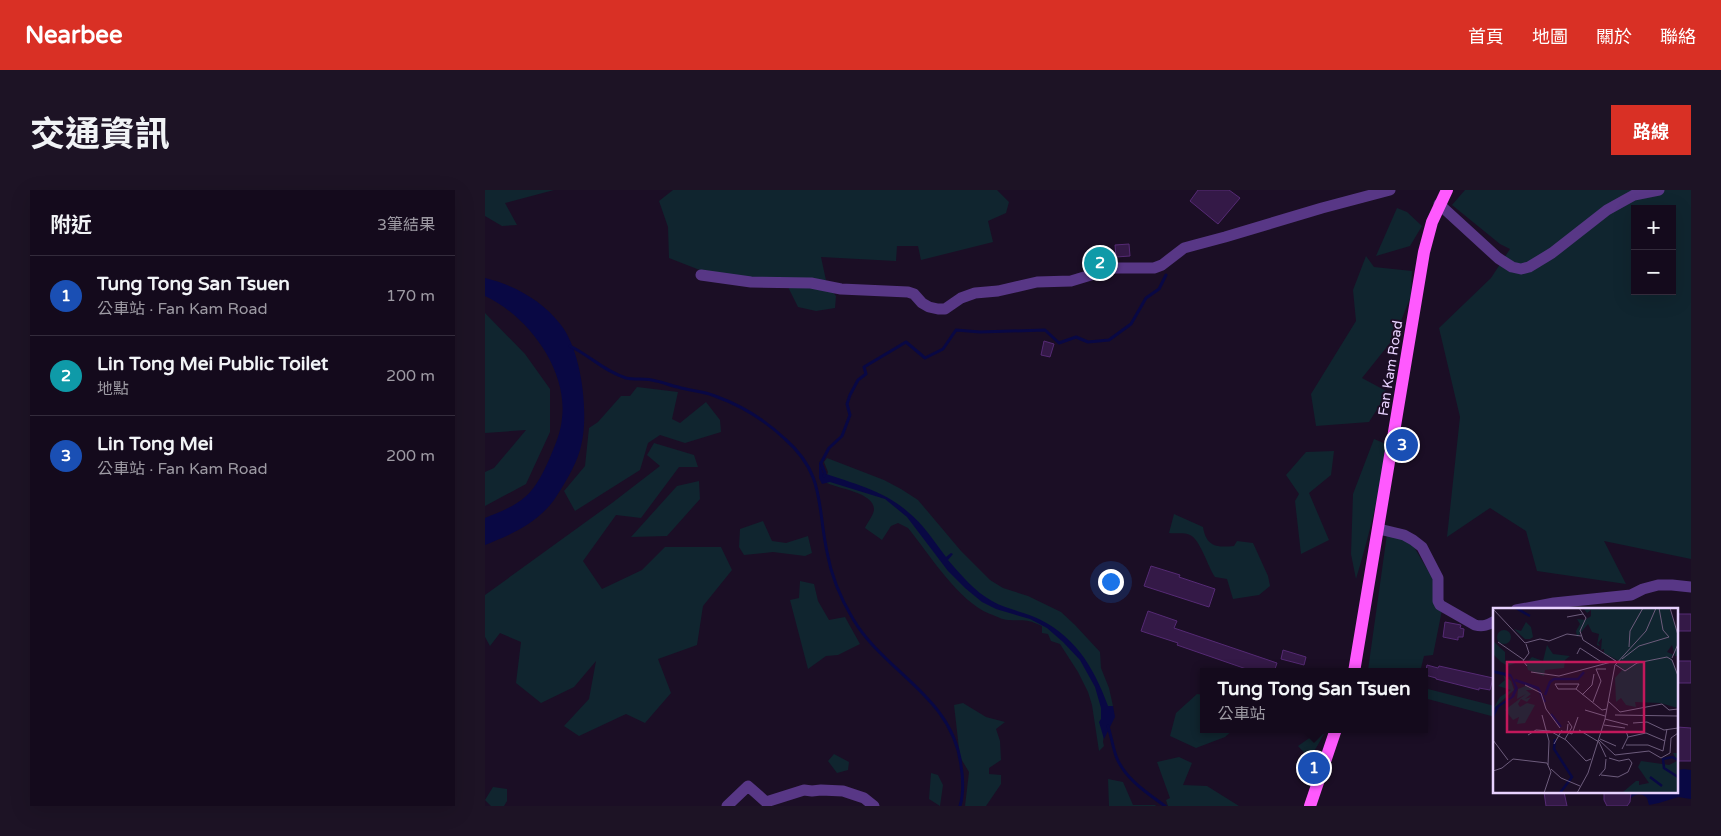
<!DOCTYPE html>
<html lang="zh-TW">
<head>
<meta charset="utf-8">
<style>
  body { margin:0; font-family:"Varela Round","Noto Sans TC",sans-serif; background:#1d1325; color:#f1f3f6 }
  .controls { position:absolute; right:15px; top:15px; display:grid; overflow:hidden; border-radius:0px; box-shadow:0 5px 20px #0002 }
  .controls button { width:45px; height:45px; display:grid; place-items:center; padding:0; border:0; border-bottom:1px solid #332b3b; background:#140a1c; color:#f1f3f6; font:25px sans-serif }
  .you { position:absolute; left:625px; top:391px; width:18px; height:18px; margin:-12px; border:4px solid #fff; border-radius:50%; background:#1a73e8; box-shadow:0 0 0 8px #1a73e833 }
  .badge { display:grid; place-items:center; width:32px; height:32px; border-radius:50%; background:#d93025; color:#fff; font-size:16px; font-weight:700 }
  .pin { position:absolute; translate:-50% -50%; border:2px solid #fff; box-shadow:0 1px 5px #0006 }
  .popup { position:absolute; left:715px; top:478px; width:228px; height:65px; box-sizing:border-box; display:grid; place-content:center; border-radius:0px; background:#140a1c; filter:drop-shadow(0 1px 4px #0005); font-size:16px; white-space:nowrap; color:#9d9aa3 }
  .popup b { font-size:19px; color:#f1f3f6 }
  .popup::after { content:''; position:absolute; left:50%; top:100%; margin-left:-10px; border:10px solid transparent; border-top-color:#140a1c }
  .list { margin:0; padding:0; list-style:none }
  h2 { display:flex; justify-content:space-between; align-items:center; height:65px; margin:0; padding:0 20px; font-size:21px }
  h2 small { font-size:16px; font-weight:400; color:#9d9aa3 }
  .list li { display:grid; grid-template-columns:32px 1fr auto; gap:15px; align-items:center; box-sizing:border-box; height:80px; padding:0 20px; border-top:1px solid #332b3b }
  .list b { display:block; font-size:19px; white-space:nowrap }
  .list p { margin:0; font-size:16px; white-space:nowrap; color:#9d9aa3 }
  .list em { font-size:16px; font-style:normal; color:#9d9aa3 }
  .map { position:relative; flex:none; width:1206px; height:616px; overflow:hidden; border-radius:0px }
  header { display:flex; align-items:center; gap:30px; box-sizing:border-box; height:70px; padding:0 25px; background:#d93025; color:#fff }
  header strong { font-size:24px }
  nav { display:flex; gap:28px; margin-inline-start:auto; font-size:18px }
  .intro { display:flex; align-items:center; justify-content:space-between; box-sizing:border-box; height:120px; padding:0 30px }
  h1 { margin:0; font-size:35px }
  .button { padding:12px 22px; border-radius:0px; background:#d93025; color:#fff; font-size:18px; font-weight:700 }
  main { display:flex; gap:30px; padding:0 30px }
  aside { flex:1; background:#140a1c; border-radius:0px; box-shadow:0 5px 20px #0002 }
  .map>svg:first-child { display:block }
  .green { fill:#10252f; fill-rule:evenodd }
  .water { fill:#090844 }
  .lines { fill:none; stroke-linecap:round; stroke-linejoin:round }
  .stream { stroke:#090844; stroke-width:3 }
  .building { fill:#341947; stroke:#552a74 }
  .minor { stroke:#583786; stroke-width:11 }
  .major { stroke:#ff59fe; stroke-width:12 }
  .labels { text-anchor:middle; stroke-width:4; stroke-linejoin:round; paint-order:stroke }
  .street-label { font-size:14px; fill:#e8d2ff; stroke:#1b0e25 }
  .inset-river { fill:none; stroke:#090844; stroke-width:2.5 }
  .inset-road { fill:none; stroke:#6d5c7c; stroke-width:1 }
  .view { fill:#c2185b; fill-opacity:0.15; stroke:#c2185b; stroke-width:2.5 }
  .inset-edge { fill:none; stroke:#e8d2ff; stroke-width:2.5 }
</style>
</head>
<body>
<header>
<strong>Nearbee</strong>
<nav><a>首頁</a><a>地圖</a><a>關於</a><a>聯絡</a></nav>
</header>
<div class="intro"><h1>交通資訊</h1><a class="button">路線</a></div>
<main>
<aside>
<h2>附近<small>3筆結果</small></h2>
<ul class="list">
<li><span class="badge" style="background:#1a4fb4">1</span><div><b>Tung Tong San Tsuen</b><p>公車站 · Fan Kam Road</p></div><em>170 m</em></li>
<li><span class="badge" style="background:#0f9aa8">2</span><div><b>Lin Tong Mei Public Toilet</b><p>地點</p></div><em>200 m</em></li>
<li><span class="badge" style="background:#1a4fb4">3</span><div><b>Lin Tong Mei</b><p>公車站 · Fan Kam Road</p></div><em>200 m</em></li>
</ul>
</aside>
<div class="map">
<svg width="1206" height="616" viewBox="0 0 1206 616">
  <rect width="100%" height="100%" fill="#1b0e25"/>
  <!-- green -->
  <path class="green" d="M0,0h69l-49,13 12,22 -15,1 -17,-10z
    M188,0h324l12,12 -3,11 -18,8 5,21 -72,18 -3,-14h-21l-1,15 -75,-4 6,28 9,11 -1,12 -19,3 -18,-4 -12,-24 -71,-7 -46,-18 -1,-31 -9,-26z
    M980,0h226v369l-87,-18 22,43 -89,-13 -11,-40 -36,-23 -43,29 13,-120 -21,-89 52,-50 19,-29 -10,-5 -48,-39zM1150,19h37v82h-37z
    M912,18l10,4 15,14 -12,20 -34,10z
    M881,66l8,11 38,4 -1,25 -17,42 -32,40 26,14 -19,30 -53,4 -5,-32 45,-73 -3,-31z
    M0,123l40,41 25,35v43l-24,52 -41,22v-34l9,-4 32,-38 -41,3z
    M152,197l41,5 -6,27 8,4 26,-21 14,18 1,12 -36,11 -25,-8 -12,8 -8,27 -65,41 -11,-20 21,-25 4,-38 9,-6 23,-26h9z
    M889,249l12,5c-5,46 -17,91 -30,135l-5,-25 2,-60z
    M169,253l40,12 4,12h-19l-38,51 -25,-3 -33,46 19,28 40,-19 23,-23h56l11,23 -29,36 -6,39 -39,14 13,34 -26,30 -19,-9 -47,22 -15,-10 25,-27 7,-38 -22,26 -33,16 -25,-20 5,-41 -21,-9 -10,13 -5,-9v-42l127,-92 48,-37 -13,-11z
    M849,261l-3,24 -22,18 20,47 -28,14 -6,-53 4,-7 -13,-19 20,-23z
    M342,268l57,22 17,9 17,11 43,51 29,29 13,8 25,8 33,16 14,13 25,27 1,16 8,20 4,18h-5l-5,36 1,4 -5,5 -7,-46 -4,-13 -10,-20 -18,-28 -9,-3 -3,-7 -6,-1v-7c-17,-8 -17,-5 -34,-6 -5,0 -12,-4 -18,-6 -32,-13 -60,-59 -82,-86l-10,-5 -7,3 -9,14 -17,-12c2,-5 8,-12 9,-18 1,-18 -37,-21 -49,-28l3,-10 -4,-10z
    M214,291l1,18 -33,37 -36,1 46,-51z
    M689,324l29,13c3,19 13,21 31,19l3,-5 16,2 15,33 2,10 -11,9 -26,4 -6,-20 -12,-2c-7,-10 -15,-38 -25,-42 -6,-3 -15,-1 -21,-2z
    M278,331l9,20 14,2 22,-7 4,17 -7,3 -32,-4 -29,3 -5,-8 1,-18z
    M902,344l18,5 9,8 19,32 9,31 -9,45 -9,1 -4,16h-51l-1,-2z
    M315,391l14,3 4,17 11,19 16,-3 15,27 -22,11 -12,1 -18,13 -18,-69 9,-2z
    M939,498l71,18v11l-71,-19z
    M712,504l7,1v34h30l-9,8 -29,11 -26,-12 6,-23z
    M478,513l23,14 19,5 -9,7 4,12 1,19 -12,8v6l12,1v9l-15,22h-21l4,-34 -9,-15 -6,-52z
    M833,542l6,2 -8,14 -7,10 -11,-12z
    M349,564l15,8 -1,8 -11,3 -9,-12z
    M694,567l13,6 -9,22 24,1 32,20h-71l-2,-6 4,-2 -13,-36z
    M446,583l7,2 5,10 -3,21 -11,-7z
    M623,589l15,3 10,23h22l1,1h-47z
    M8,597l14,2v12l-3,5h-13l-6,-6z"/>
  <!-- water -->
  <path class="water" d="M0,88c29,7 57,22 76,47 21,27 29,92 19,125 -5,17 -16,35 -26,50 -17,23 -43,35 -69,45v-27c14,-6 29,-11 40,-21 12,-10 20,-28 26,-42 5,-12 10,-24 11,-37 6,-48 -34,-102 -77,-122z
    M334,271l4,12c29,10 62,18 85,39 15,12 26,29 38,45l5,-4 2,1 -5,6c14,16 26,31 44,41 12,7 27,10 40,15 41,17 61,49 76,90h5l2,11 -11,22 -5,-17 2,-3v-11l-6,-21 -15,-27 -17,-18 -16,-14 -17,-9 -34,-10 -14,-7 -17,-14 -17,-17 -41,-54 -22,-18 -55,-17 -8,2 -3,-6z
    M1199,579l7,1v29l-13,-2 -19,6 -10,2 -2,-7c-5,-5 -10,-5 -16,0l-1,-6h47v-22z"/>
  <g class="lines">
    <!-- stream -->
    <path class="stream" d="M85,156c19,9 35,26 56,32 10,2 20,0 30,3 7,1 15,5 22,6 12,4 25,4 37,9 25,9 51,25 70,43 40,35 32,66 42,113 4,23 14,47 26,67 32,54 99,77 108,146 2,13 3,28 -1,41
      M339,286l1,-3 -4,-10 8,-15 13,-12 8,-21 -3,-11 3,-9 8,-15 8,-6 -2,-7 42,-25 19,16 18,-9 13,-19 24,2 65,-2 14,13 17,-6 12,5 21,-2 22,-16 15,-26 13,-9 7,-14
      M623,536c3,10 5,21 8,30 8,22 31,37 49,50"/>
  </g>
  <!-- building -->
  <path class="building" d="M713,0h31l11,8 -22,26 -28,-23z
    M644,54l1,12 -14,1 -1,-12z
    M559,151l10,3 -4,13 -9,-2z
    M666,376l29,9 -1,2 36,12 -6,18 -65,-21z
    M663,421l29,10 -3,7 103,35 -3,9h-19l-78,-27 1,-2 -37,-12z
    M1192,424h14v17h-14z
    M960,432l16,3 -1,3 4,1 -1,8h-5v3l-15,-3z
    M798,460l23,7 -2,8 -23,-6z
    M1192,471h14v22h-14z
    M942,475l11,3 1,-2 54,12 -3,12 -11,-2v2l-43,-11v-1l-11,-3z
    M1192,537l14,1v33h-14z
    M1059,602h20l3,14h-21z
    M1119,602h27l-1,10 -3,4h-20l-3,-6z"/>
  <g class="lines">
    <!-- minor -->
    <path class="minor" d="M954,14l59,54 14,9 9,2 8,-2 23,-14 55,-43 27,-15 25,-5
      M216,85l50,7 60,1 30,6 67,3 6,2 8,9 7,4 9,2h7l16,-11 14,-5 23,-2 39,-9 34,-1 43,-13h40l8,-3 22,-17 11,-3 30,-8 97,-29 68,-18
      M894,339l25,6 9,5 9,7 16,31v23l2,4 35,20c8,2 13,0 20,-4
      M1031,420l38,-7 77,-8 12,-6 15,-4h14l19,2
      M242,616l21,-20 18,16 38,-12 8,1 9,-1 22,1 21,7 10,8"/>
    <!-- major -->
    <path class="major" d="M869,482l70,-420 8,-30 15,-32
      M825,616l26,-77"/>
  </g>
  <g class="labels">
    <!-- street labels -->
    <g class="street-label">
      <text transform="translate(905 178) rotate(-81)" y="5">Fan Kam Road</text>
    </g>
  </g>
  <!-- overview -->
  <g transform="translate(1008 418)">
    <rect width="185" height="185" fill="#1b0e25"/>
    <path d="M90,0h86l9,26v22h-3l-3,-11 -5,7 7,3 -3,2 7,17v34l-18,-5 -25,-1 1,5 -10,-2 -5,-7 -5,4 -1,-24 8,-9 -6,-5 2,-3 -15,-8v-4l-3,1 1,-12 -4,5 2,3 -3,-1 2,-11 -7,-2 -4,-8 -11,13 -1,-6 4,-7 -3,-5 8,1 6,-4v-6l-4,3zM33,14l5,5 2,10 -3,2h-5l-11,-10 7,2zM4 29a7 7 0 1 1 14 0a7 7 0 1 1-14 0ZM0,33l12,11v9l13,1 -10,4 -7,-4 -8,-8zM54,37l6,9 17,2 -5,4 -1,8 -19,2 -1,6 -16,-6 -2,-7 6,-6 11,4zM10,67l8,6 3,9 -21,19 7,-12 11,-7 -13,-4 7,-6zM35,77v3l4,-2 1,4h-7l5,4 -6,5 6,-2 -4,5 -6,-3 -3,5 2,3 7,-4 8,2 -10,18 -8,1 2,-7 -6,3 -8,-10 21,-16 -9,5 1,-10zM180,145h5v40l-55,-1 13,-11h3v4l10,-2 -11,-16 3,-6 28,4 8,-4z" fill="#10252f"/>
    <path d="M0,62l18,4 7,14 -4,9 -15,10 -6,12 2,-12 16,-10 4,-9 -4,-11 -18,-4z" fill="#090844"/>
    <path class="inset-river" d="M23,0l14,8M22,72l23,8 7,14M52,87l5,-13 4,-3h24l6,-7M58,106l10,13M62,131l-1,10 18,28 -12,16M185,152l-6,-3 -9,2 1,9 14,9M157,169l12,9"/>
    <path class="inset-road" d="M86,0l7,10 -6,13 3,9 33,21M177,0l8,27M0,1l32,34 15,-4 9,2 18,-7 14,2M74,9l16,-3M5,34l26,18M33,36l3,9 -6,8 4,5M136,39l1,-16 13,-23M84,46l3,-6 23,15M179,50l6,-14M129,51l17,-13 30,-9 -6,-7 -4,-22M123,57l9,6 12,-8 30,-6 5,3 6,16M38,64l28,4 56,-15M32,77l16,8 5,16 14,19M83,81l3,-5h-24l3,5h18l26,21 5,-1M89,87l10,-10 2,-11M115,93l12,11 42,-8 7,6 9,-1M100,94l8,-21 -5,-12h10M92,102l20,6M49,107l7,26 -1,24M122,107l63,1M112,111l23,6M140,115l14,-1 17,8 14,-2M75,116l-1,8 5,2 6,-17M111,117l21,3M86,122l20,12 7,15M35,127l8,-5 14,1 16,9 20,21 5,-2M135,129l18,-4 19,8M72,131l7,-12 -4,-6M107,131l16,7M0,132l15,20M106,132l16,15 34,-4 12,7 9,-5 1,-15 7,-5M61,136l8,-14M133,137h22l15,6 4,-22M129,141l6,-12 -2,-6M58,161l10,9 19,8M0,163l9,-3 11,-9 34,4 4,9 -7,21M108,167l17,2 10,-5 4,-9 -3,-4 -10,2 -10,-3M106,168l6,-7 1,-10M84,185l11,-20 17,-54 10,-54 31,-34 10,-23"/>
    <path class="view" d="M14,54h137v70h-137z"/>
    <rect width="185" height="185" class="inset-edge"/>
  </g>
</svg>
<div class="controls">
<button>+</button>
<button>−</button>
</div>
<div class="you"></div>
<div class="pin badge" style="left:829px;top:578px;background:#1a4fb4">1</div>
<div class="popup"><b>Tung Tong San Tsuen</b>公車站</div>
<div class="pin badge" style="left:615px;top:73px;background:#0f9aa8">2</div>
<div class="pin badge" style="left:917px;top:255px;background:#1a4fb4">3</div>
</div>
</main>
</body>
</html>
